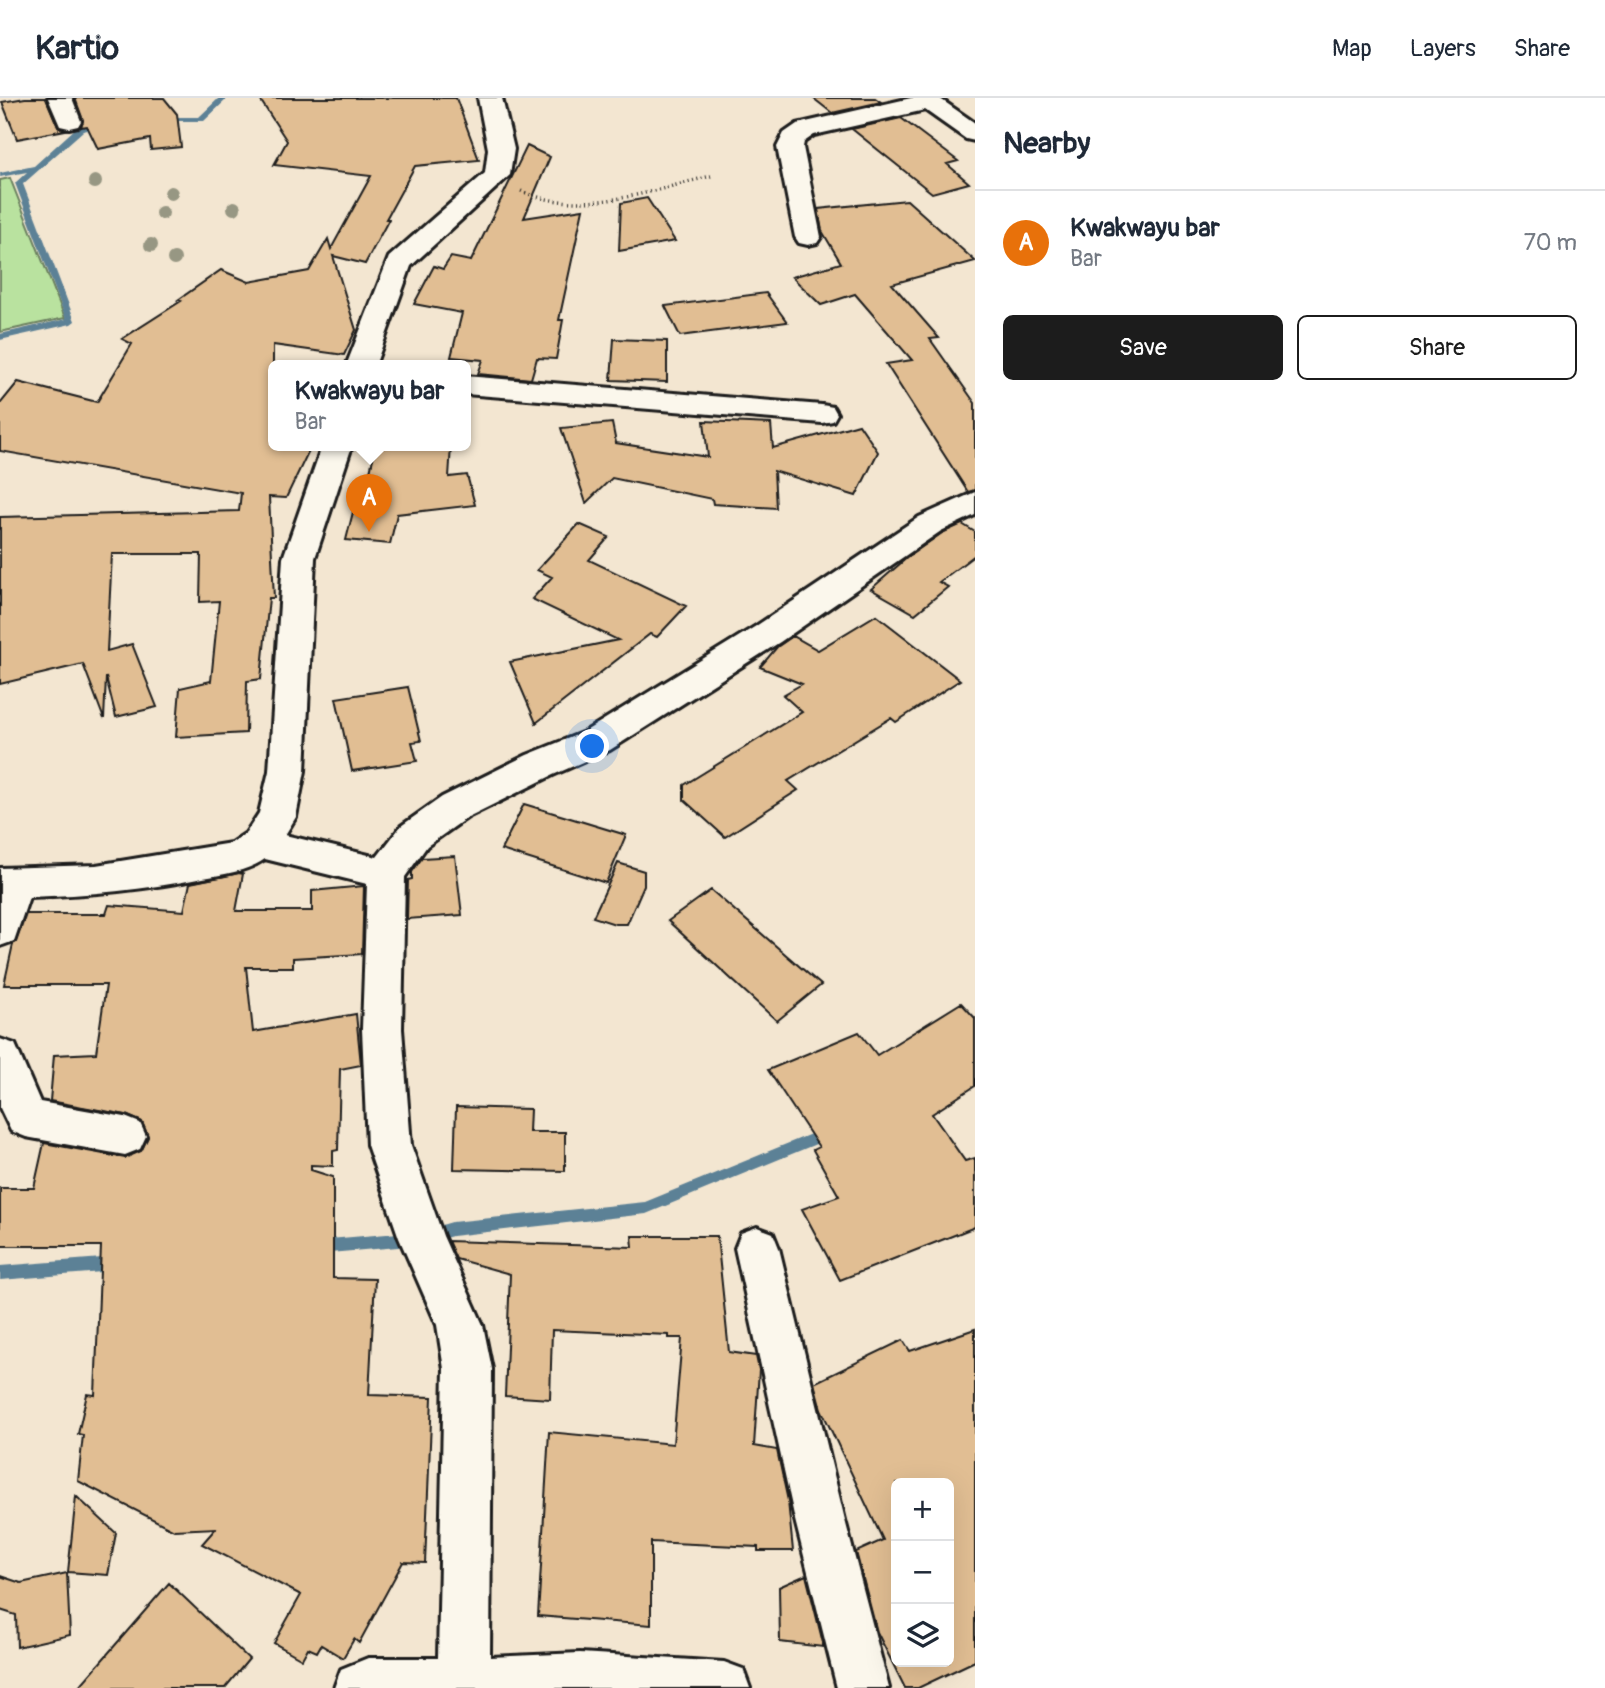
<!DOCTYPE html>
<html lang="en">
<head>
<meta charset="utf-8">
<style>
  body { margin:0; font-family:Pangolin,sans-serif; background:#f2f2f3; color:#1f2937 }
  .controls { position:absolute; right:21px; bottom:21px; display:grid; overflow:hidden; border-radius:10px; box-shadow:0 7px 28px #0002 }
  .controls button { width:63px; height:63px; display:grid; place-items:center; padding:0; border:0; border-bottom:2px solid #e0e1e3; background:#fff; color:#1f2937; font:35px sans-serif }
  .you { position:absolute; left:593px; top:649px; width:24px; height:24px; margin:-18px; border:5px solid #fff; border-radius:50%; background:#1a73e8; box-shadow:0 0 0 10px #1a73e833 }
  .badge { display:grid; place-items:center; width:46px; height:46px; border-radius:50%; background:#1c1c1c; color:#fff; font-size:23px; font-weight:700 }
  .pin { position:absolute; translate:-50% -58px; filter:drop-shadow(0 2px 4px #0008) }
  .pin::after { content:''; position:absolute; top:37px; width:24px; height:21px; background:inherit; clip-path:polygon(0 0,100% 0,50% 100%) }
  .popup { position:absolute; left:268px; top:262px; width:203px; height:91px; box-sizing:border-box; display:grid; place-content:center; border-radius:10px; background:#fff; filter:drop-shadow(0 2px 5px #0005); font-size:23px; white-space:nowrap; color:#747a83 }
  .popup b { font-size:26px; color:#1f2937 }
  .popup::after { content:''; position:absolute; left:50%; top:100%; margin-left:-14px; border:14px solid transparent; border-top-color:#fff }
  .list { margin:0; padding:0; list-style:none }
  h2 { display:flex; justify-content:space-between; align-items:center; height:91px; margin:0; padding:0 28px; font-size:30px }
  h2 small { font-size:23px; font-weight:400; color:#747a83 }
  .list li { display:grid; grid-template-columns:46px 1fr auto; gap:21px; align-items:center; box-sizing:border-box; height:105px; padding:0 28px; border-top:2px solid #e0e1e3 }
  .list b { display:block; font-size:26px; white-space:nowrap }
  .list p { margin:0; font-size:23px; white-space:nowrap; color:#747a83 }
  .list em { font-size:23px; font-style:normal; color:#747a83 }
  .actions { display:flex; gap:14px; padding:21px 28px }
  .actions a { flex:1; padding:16px 0; border:2px solid #1c1c1c; border-radius:10px; text-align:center; font-size:24px; color:#1c1c1c }
  .actions .main { background:#1c1c1c; color:#fff }
  .icon { flex:none; width:38px; height:38px; fill:none; stroke:currentColor; stroke-width:2; stroke-linecap:round; stroke-linejoin:round }
  .map { position:relative; flex:none; width:975px; height:1590px; overflow:hidden }
  header { display:flex; align-items:center; gap:42px; box-sizing:border-box; height:98px; padding:0 35px; background:#fff; border-bottom:2px solid #e0e1e3 }
  header strong { font-size:33px }
  nav { display:flex; gap:38px; margin-inline-start:auto; font-size:24px }
  main { display:flex }
  aside { flex:1; background:#fff }
  .map>svg:first-child { display:block }
  .green { fill:#b9e29f; stroke:#6a7f5e; stroke-width:2 }
  .lines { fill:none; stroke-linecap:round; stroke-linejoin:round }
  .stream { fill:#5c8196; fill-rule:evenodd }
  .building { fill:#e1be93; stroke:#1c1c1c; stroke-width:2; fill-rule:evenodd }
  .minor-casing { stroke:#1c1c1c; stroke-width:6 }
  .path { stroke:#1c1c1c; stroke-width:3.5; stroke-dasharray:1 3.5; stroke-linecap:butt }
  .minor { fill:#fbf7ec; fill-rule:evenodd }
  .tree { fill:#979783 }
</style>
</head>
<body>
<header>
<strong>Kartio</strong>
<nav><a>Map</a><a>Layers</a><a>Share</a></nav>
</header>
<main>
<div class="map">
<svg width="975" height="1590" viewBox="0 0 975 1590">
  <rect width="100%" height="100%" fill="#f3e6d1"/>
  <filter id="ink" filterUnits="userSpaceOnUse"><feTurbulence type="fractalNoise" baseFrequency=".0143" numOctaves="2"/><feDisplacementMap in="SourceGraphic" scale="14" xChannelSelector="R" yChannelSelector="G"/><feConvolveMatrix kernelMatrix="1 2 1 2 8 2 1 2 1" color-interpolation-filters="sRGB"/></filter>
  <g filter="url(#ink)">
    <!-- green -->
    <path class="green" d="M10,80l55,140 -65,14v-152z"/>
    <g class="lines">
      <!-- stream -->
      <path class="stream" d="M219,0h9l-24,23h-41l-4,-2 4,-2h36z
        M103,24l4,2 -1,2 -23,5 -60,53 52,137 -4,3 -71,16v-6l66,-15 -51,-136 12,-11 -27,5v-4l34,-7 43,-39z
        M828,1029l5,2 2,4 -2,4 -187,77 -194,22 -31,9 -103,9 -5,-2 -2,-5 2,-5 5,-2 103,-9 31,-9 193,-20z
        M115,1159l5,2 2,5 -2,5 -5,2 -115,9v-14z"/>
    </g>
    <!-- building -->
    <path class="building" d="M25,0h21l12,29 7,3 -48,9 -15,-37z
      M75,0h89l13,16 4,33 -30,3 -1,-11 -52,10 -11,-23 -6,1 2,-7z
      M259,0h197l23,62 -64,6 -29,53h3l-24,45 -32,-8 23,74 -12,25 -71,-10v101h38l-25,52 -17,-1 5,101h-5l-8,81 -14,2 -1,52 -70,4 4,-49 31,-7 8,-80 -19,1 1,-48h-89l-5,97 25,-7 25,63 -41,10 -10,-40 -2,42 -21,-55 -83,20v-167l239,-6 2,-18 -241,-42v-47l18,-22 79,20 35,-58 -10,-5 59,-38 -3,-1 43,-30 28,12 60,-11 19,-32 3,10 40,-73 -97,-11 13,-24z
      M813,0h62l6,4 -49,11z
      M901,20l57,43 -11,3 22,19 -37,10 -80,-64z
      M527,48l23,11 -26,61 59,-9 -24,111h4l-7,39 -19,-1 -6,21 -53,-5 5,-14 -32,-3 11,-44 -48,-9 20,-38 9,3 8,-12 20,4z
      M647,100l28,43 -56,10 2,-48z
      M907,102l68,61 -83,23 47,54 -9,1 45,64v87l-7,2 -82,-128 26,-4 -57,-66 -34,11 -29,-28 49,-14 -19,-32 -4,-22z
      M766,195l21,29 -107,14 -15,-30z
      M614,241l53,2v41l-56,-2z
      M704,323l67,3 2,24 86,-24 19,28 -22,44 -82,-25 2,37 -63,-4 -1,-5 -100,-21 -26,25 -25,-75 51,-5 4,20 92,14z
      M376,348h75l-2,31 18,-2 8,30 -78,9 -7,30 -44,-4 14,-56h7z
      M579,426l30,13 -20,23 97,46 -29,31 -7,-3 -114,89 -26,-61 108,-22 -86,-41 20,-22 -15,-7z
      M962,426l13,8v23l-36,27 9,5 -33,27 -44,-25 38,-33 33,-23z
      M876,517l84,65 -64,42 -5,-4 -103,63 10,9 -73,47 -41,-37v-15l118,-73 -19,-17 19,-11 -42,-17 17,-20 16,-11 25,14z
      M408,589l13,54 -9,1 5,19 -65,10 -16,-73z
      M524,706l102,31 -20,48 -105,-33z
      M455,758l7,59 -55,4 1,-39 4,-1v-7l10,-14z
      M618,765l26,8v14l-17,39h-12l-22,-7z
      M239,775l4,1 -7,37h76v-20l52,-5 -2,68 -69,4v9h-47l7,65 103,-18 5,51 -21,4 -2,81 -5,1v15l-22,-1v5l22,7v101l42,1 -6,116 63,2 -7,166 -22,-1 -44,81 -5,-4 -11,19 -22,-13 -4,7 -9,-4 -6,11 -28,-16 27,-48 -99,-51 14,-16 -42,2 -96,-49 5,-46 -5,-1 9,-40 8,1 6,-149h-101v-58h34l10,-45 81,15 16,-7 7,-14 -6,-15 -16,-7 -76,-14 4,-46 42,-2 10,-68h-102l9,-41 3,-2 10,-28h80l3,-9 75,6 6,-28z
      M711,792l110,95 -44,36 -109,-100z
      M961,905l14,15v68l-43,28 33,47 10,-3v69l-135,53 -38,-71 37,-13 -26,-46 6,-3 -51,-77 91,-38 18,23z
      M456,1009l74,2 -1,23h36v39l-111,-2z
      M632,1138h85l12,116 27,4 3,14 -5,76 23,4 11,51 5,50h-35v-4l-107,-5v83l-113,-9 11,-184 124,12 9,-106h-13v-3l-117,-5 -2,69 -45,-3 5,-122 -54,-15 -8,-18 185,6z
      M975,1231v332l-57,27h-13l-28,-56 -21,-80 27,-12 -62,-131 -7,-26 89,-43 7,11zM896,1385h53v179h-53z
      M76,1398l40,37 -8,42 -40,-3z
      M67,1475l3,62 -53,12 -1,-32 -16,-5v-34l21,7z
      M806,1477l17,68v4l-43,-5 -1,-55z
      M169,1485l80,76 -24,29h-147z"/>
    <g class="lines">
      <defs>
        <path id="minor" d="M48,0h24l9,23 -3,5 -9,2 -9,-2z
          M478,0h24l12,51 -4,26 -99,91 -36,100h-29l43,-109 96,-84 3,-24z
          M911,0h28l36,25v18l-9,-2 -41,-29 -111,25 -10,7 -1,5 18,90 -4,6 -9,2 -9,-2 -4,-6 -18,-90 7,-14 13,-9z
          M465,278l357,29 11,2 4,7 -4,7 -11,2 -357,-29z
          M322,348h30l-37,112 -10,213 -9,46 -11,18 92,22 24,-31 41,-29 85,-42 57,-23 172,-106 163,-109 56,-25v23l-34,16 -161,111 -170,108 -57,25 -85,42 -41,29 -22,31 -3,152 9,116 32,91 40,89 9,44 -2,288 90,-4 144,9 19,7 7,19h-416l7,-19 27,-11h70l6,-289 -7,-44 -38,-87 -32,-93 -5,-116 5,-145 -102,-25c-19,13 -41,15 -62,19 -58,12 -115,17 -174,19l-15,44 -14,5v-78l96,-3 135,-22 15,-10 13,-20 10,-42 14,-213z
          M0,941l15,5 25,58 85,15 15,6 6,13 -6,13 -15,6 -99,-18 -15,-6 -11,-23z
          M757,1129l16,6 6,15 66,272 44,168h-52l-42,-168 -60,-272 6,-15z"/>
      </defs>
      <!-- minor casing -->
      <use href="#minor" class="minor-casing"/>
      <!-- path -->
      <path class="path" d="M521,93c60,26 129,0 190,-15"/>
      <!-- minor -->
      <use href="#minor" class="minor"/>
    </g>
    <!-- trees -->
    <g class="tree">
      <circle cx="95" cy="84" r="7"/>
      <circle cx="171" cy="95" r="7"/>
      <circle cx="234" cy="110" r="7"/>
      <circle cx="162" cy="115" r="7"/>
      <circle cx="151" cy="147" r="7"/>
      <circle cx="174" cy="161" r="7"/>
    </g>
  </g>
</svg>
<div class="controls">
<button>+</button>
<button>−</button>
<button><svg class="icon" aria-label="layers" viewBox="0 0 24 24"><path d="M12 4l9 5-9 5-9-5zM3 14l9 5 9-5"/></svg></button>
</div>
<div class="you"></div>
<div class="pin badge" style="left:369px;top:434px;background:#e8710a">A</div>
<div class="popup"><b>Kwakwayu bar</b>Bar</div>
</div>
<aside>
<h2>Nearby<small></small></h2>
<ul class="list">
<li><span class="badge" style="background:#e8710a">A</span><div><b>Kwakwayu bar</b><p>Bar</p></div><em>70 m</em></li>
</ul>
<div class="actions"><a class="main">Save</a><a>Share</a></div>
</aside>
</main>
</body>
</html>
